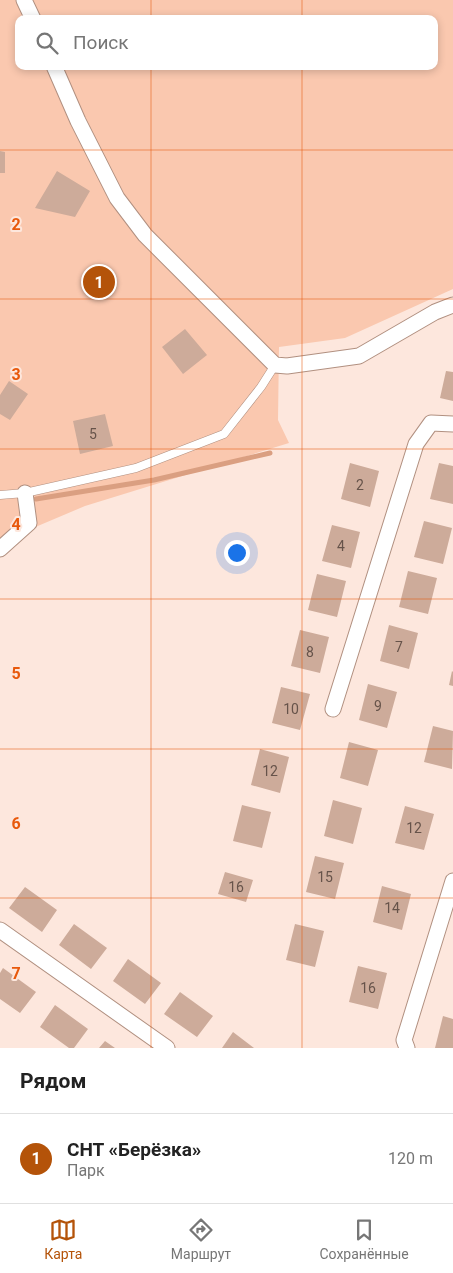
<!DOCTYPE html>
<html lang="ru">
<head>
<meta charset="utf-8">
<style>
  body { margin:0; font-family:Roboto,sans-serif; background:#f6f6f6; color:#222 }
  .you { position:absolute; left:236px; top:552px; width:18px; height:18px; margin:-12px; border:4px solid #fff; border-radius:50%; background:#1a73e8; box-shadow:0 0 0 8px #1a73e833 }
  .badge { display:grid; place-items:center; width:32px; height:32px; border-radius:50%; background:#b45309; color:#fff; font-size:16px; font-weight:700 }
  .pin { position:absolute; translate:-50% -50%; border:2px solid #fff; box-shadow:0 1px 5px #0006 }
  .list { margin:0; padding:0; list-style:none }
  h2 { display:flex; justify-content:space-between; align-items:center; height:65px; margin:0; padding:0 20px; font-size:21px }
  h2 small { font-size:16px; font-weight:400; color:#767676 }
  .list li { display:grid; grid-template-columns:32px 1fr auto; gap:15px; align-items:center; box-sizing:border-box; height:90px; padding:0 20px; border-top:1px solid #e0e0e0 }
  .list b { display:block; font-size:19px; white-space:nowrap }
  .list p { margin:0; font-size:16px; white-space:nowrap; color:#767676 }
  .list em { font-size:16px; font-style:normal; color:#767676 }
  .icon { flex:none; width:28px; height:28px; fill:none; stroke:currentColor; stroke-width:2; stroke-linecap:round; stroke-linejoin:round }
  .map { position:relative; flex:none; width:453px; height:1048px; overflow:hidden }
  .search { position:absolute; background:#fff; box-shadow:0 2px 8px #0003; left:15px; right:15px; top:15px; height:55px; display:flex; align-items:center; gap:12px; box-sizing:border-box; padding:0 18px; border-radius:10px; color:#767676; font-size:19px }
  .sheet { height:155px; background:#fff }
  nav { display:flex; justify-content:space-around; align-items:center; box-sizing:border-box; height:70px; border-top:1px solid #e0e0e0; background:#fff; font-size:14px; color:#767676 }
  nav a { display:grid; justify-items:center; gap:2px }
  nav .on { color:#b45309 }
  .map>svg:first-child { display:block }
  .green { fill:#fac8af; fill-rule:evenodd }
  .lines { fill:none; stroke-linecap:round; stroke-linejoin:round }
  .stream { stroke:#da9f81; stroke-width:5 }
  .building { fill:#cdab9a }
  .service-casing { stroke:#b19080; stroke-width:9 }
  .minor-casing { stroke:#b19080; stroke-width:17 }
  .service { stroke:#fff; stroke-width:8 }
  .minor { stroke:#fff; stroke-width:15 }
  .grid { fill:none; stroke:#e8590c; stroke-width:1; stroke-opacity:0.55 }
  .labels { text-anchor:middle; stroke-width:4; stroke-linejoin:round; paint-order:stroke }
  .number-label { font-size:14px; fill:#66534a }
  .grid-label { font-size:16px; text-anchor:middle; font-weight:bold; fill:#e8590c; stroke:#fde7dd; stroke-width:4; stroke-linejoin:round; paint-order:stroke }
</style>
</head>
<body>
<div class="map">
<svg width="453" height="1048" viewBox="0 0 453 1048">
  <rect width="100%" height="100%" fill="#fde7dd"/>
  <!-- green -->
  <path class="green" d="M0,0h453v289l-108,49 -66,9 -1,73 11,23 -204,63 -85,36zM19,19h415v47h-415z"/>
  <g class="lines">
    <!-- stream -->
    <path class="stream" d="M36,499l118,-19 116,-27"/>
  </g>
  <!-- building -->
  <path class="building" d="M0,151l5,1v21h-5z
    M57,171l33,20 -15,26 -40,-9z
    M185,329l22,26 -24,19 -21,-27z
    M446,371l7,1v29l-13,-3z
    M9,381l19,13 -18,26 -10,-6v-19z
    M105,414l8,32 -33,8 -7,-33z
    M350,463l29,8 -9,36 -29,-8z
    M439,463l14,3v38l-23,-5z
    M424,521l28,7 -9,36 -29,-7z
    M332,525l28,7 -9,36 -29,-7z
    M408,571l29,7 -9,36 -29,-7z
    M317,574l29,7 -9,36 -29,-7z
    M389,625l29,8 -9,36 -29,-8z
    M300,630l29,7 -9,36 -29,-7z
    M452,671l1,1v14l-4,-1z
    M368,684l29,8 -10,36 -28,-8z
    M281,687l29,7 -10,36 -28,-7z
    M433,726l20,5 -1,38 -28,-7z
    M349,742l29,8 -10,36 -28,-8z
    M260,749l29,8 -9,36 -29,-8z
    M333,800l29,8 -9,36 -29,-8z
    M242,805l29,7 -9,36 -29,-7z
    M405,806l29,8 -10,36 -29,-7z
    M315,856l29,7 -9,36 -29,-7z
    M225,872l28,8 -7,22 -28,-8z
    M382,886l29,8 -9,36 -29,-8z
    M25,887l32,23 -15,22 -33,-24z
    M74,924l33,24 -16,21 -32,-24z
    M295,924l29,7 -9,36 -29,-7z
    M128,959l33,24 -16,21 -32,-23z
    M358,966l29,7 -9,36 -29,-7z
    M3,968l33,24 -16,21 -20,-14v-26z
    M180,992l33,24 -16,21 -33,-23z
    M55,1005l33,24 -14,19h-5l-29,-21z
    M443,1016l10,3v29h-18z
    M233,1032l21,16h-32z
    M105,1041l10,7h-16z"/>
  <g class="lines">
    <defs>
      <path id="service" d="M0,495l25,-2 111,-25 88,-34 37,-47 14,-22"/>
      <path id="minor" d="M24,0l9,19
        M54,66l24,55 39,77 28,37 130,130 12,1 72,-10 76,-44 18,-7
        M0,549l29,-26 -4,-30
        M333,709l83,-265 15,-21 22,1
        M0,930l167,118
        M407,1048l-3,-8 49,-159"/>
    </defs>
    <!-- service casing -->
    <use href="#service" class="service-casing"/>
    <!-- minor casing -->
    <use href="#minor" class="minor-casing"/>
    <!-- service -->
    <use href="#service" class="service"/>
    <!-- minor -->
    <use href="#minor" class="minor"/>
  </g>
  <!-- grid -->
  <path class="grid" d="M151,0v19M302,0v19M151,66v982M302,66v982M0,150h453M0,299h453M0,449h453M0,599h453M0,749h453M0,898h453"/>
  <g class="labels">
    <!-- number labels -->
    <g class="number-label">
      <text x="93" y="439">5</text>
      <text x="360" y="490">2</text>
      <text x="341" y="551">4</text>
      <text x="399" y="652">7</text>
      <text x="310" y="657">8</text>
      <text x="378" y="711">9</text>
      <text x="291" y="714">10</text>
      <text x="270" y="776">12</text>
      <text x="414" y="833">12</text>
      <text x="325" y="882">15</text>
      <text x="236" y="892">16</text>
      <text x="392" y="913">14</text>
      <text x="368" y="993">16</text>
    </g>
  </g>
  <g class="grid-label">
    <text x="16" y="230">2</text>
    <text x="16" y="380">3</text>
    <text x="16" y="530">4</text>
    <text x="16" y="679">5</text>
    <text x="16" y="829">6</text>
    <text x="16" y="979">7</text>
  </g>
</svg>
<div class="you"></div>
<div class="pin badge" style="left:99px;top:282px">1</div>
<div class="search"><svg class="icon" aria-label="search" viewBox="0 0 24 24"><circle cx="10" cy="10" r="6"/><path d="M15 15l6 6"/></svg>Поиск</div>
</div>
<section class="sheet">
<h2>Рядом<small></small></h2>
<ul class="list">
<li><span class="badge">1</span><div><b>СНТ «Берёзка»</b><p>Парк</p></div><em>120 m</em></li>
</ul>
</section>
<nav>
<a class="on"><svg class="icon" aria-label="map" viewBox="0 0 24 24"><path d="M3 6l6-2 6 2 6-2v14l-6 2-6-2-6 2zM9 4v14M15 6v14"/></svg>Карта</a>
<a><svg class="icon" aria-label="directions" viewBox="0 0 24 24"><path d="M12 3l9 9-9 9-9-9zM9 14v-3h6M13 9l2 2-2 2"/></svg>Маршрут</a>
<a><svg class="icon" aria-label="saved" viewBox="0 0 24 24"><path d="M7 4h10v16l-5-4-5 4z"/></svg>Сохранённые</a>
</nav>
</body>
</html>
